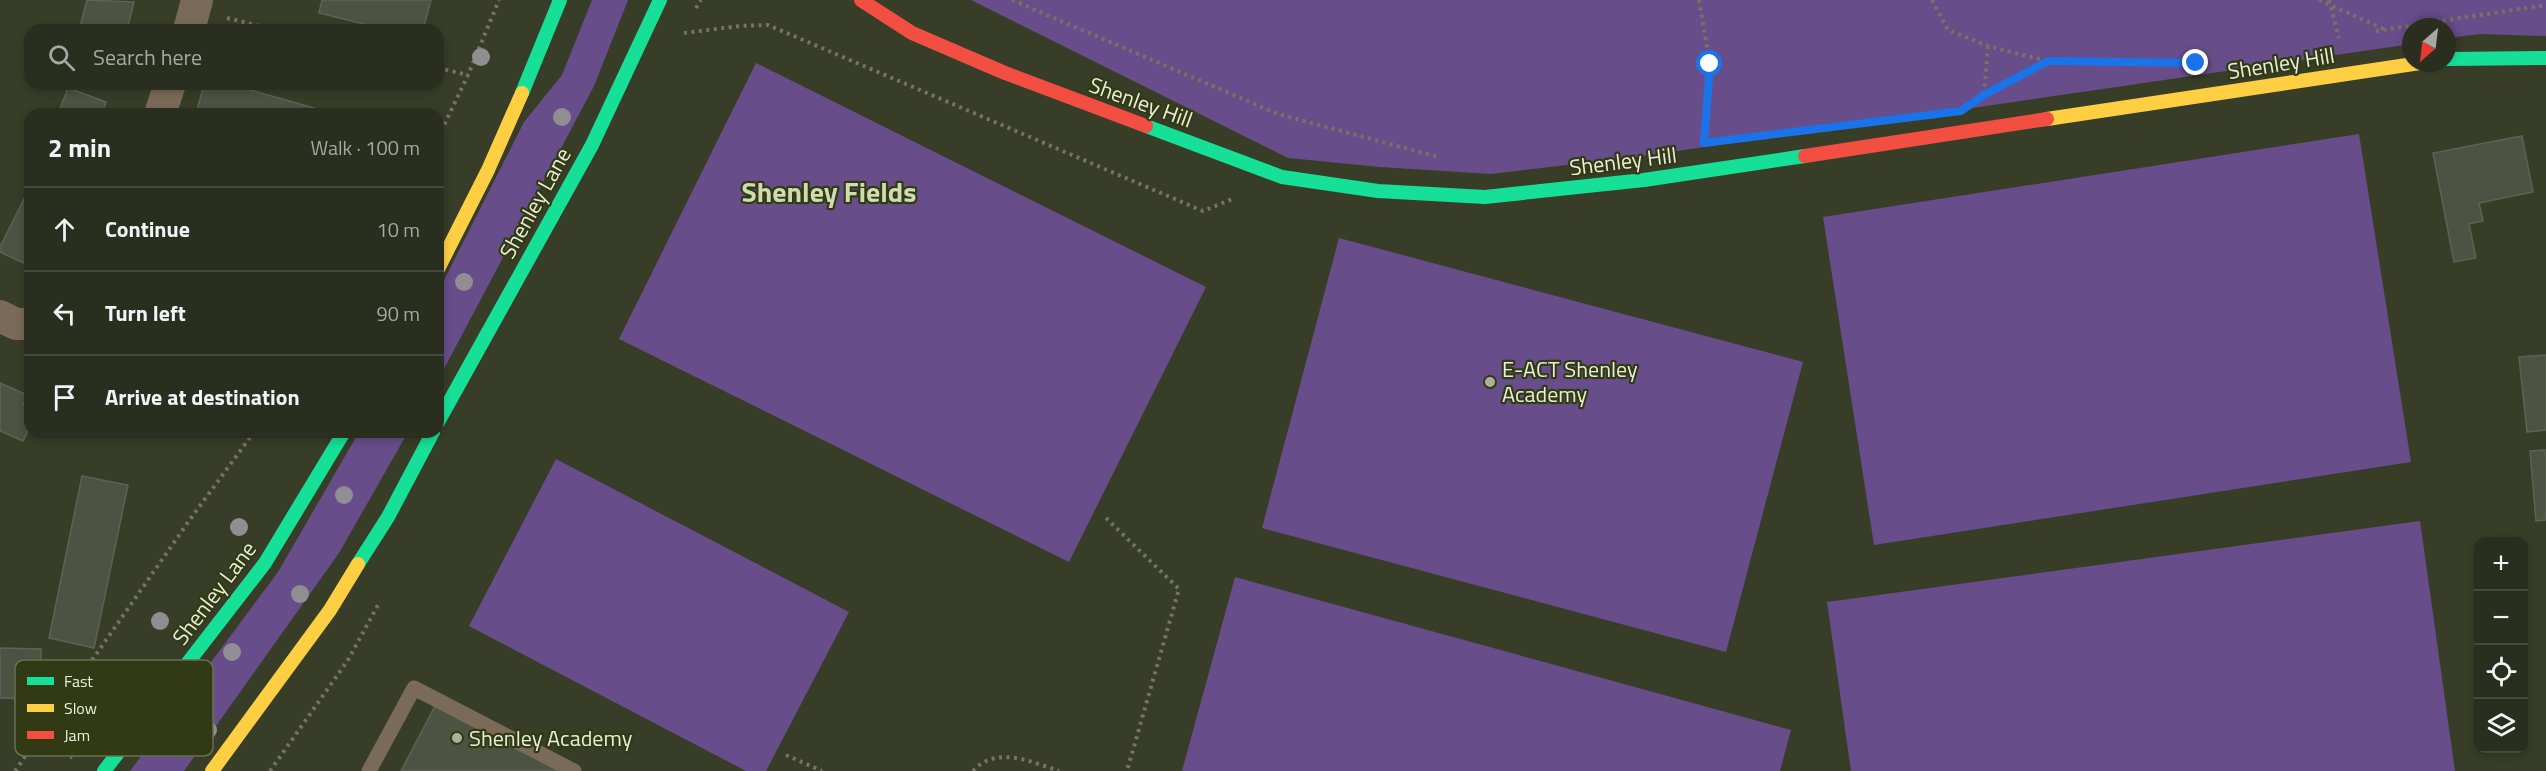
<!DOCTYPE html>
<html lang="en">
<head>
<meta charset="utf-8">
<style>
  body { margin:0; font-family:"Titillium Web",sans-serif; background:#363a2b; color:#f1f3f6 }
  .controls { position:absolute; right:18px; bottom:18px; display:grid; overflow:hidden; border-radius:12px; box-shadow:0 3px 9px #0003 }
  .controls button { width:54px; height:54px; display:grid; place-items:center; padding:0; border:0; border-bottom:2px solid #464a3c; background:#2a2e1e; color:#f1f3f6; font:30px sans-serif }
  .compass { position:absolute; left:2402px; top:18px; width:54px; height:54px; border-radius:50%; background:#2a2e1e; box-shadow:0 3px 9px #0003; rotate:208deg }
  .stop { position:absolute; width:18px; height:18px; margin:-14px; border:4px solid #1a73e8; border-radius:50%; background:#fff }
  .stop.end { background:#1a73e8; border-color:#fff; box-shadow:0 2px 6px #0008 }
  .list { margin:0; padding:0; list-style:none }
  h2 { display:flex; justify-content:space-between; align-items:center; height:78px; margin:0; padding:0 24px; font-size:26px }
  h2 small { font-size:20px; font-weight:400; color:#a5a8a4 }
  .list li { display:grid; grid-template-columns:39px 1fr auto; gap:18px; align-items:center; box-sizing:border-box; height:84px; padding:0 24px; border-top:2px solid #464a3c }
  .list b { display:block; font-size:22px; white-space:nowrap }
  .list em { font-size:20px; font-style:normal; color:#a5a8a4 }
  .icon { flex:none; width:33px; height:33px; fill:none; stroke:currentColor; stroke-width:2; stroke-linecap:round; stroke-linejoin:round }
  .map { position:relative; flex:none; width:2546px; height:771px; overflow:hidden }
  .search { position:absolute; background:#2a2e1e; box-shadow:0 3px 9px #0003; left:24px; top:24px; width:420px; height:66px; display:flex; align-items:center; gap:15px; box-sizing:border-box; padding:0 21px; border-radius:18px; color:#a5a8a4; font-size:22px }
  .panel { position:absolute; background:#2a2e1e; box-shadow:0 3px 9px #0003; left:24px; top:108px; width:420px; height:330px; border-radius:18px }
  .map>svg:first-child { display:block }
  .green { fill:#674e8b }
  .building { fill:#4c5343; stroke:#5c6354; stroke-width:1.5 }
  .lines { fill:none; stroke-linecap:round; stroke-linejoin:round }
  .path { stroke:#797161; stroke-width:4; stroke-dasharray:3 4.5; stroke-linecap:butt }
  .lane { stroke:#7a6a58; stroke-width:15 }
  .street { stroke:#7a6a58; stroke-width:32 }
  .fast { stroke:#16e098; stroke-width:14 }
  .slow { stroke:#ffcf43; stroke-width:14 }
  .jam { stroke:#f24e42; stroke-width:14 }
  .tree { fill:#918e93 }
  .route { stroke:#1a73e8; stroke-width:8 }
  .poi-dot { fill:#aab09a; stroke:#323a15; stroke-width:2 }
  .labels { text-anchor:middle; stroke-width:4.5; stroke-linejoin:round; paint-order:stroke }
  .street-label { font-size:22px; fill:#e8eed8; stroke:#323a15 }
  .poi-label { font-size:22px; fill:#e8eed8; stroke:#323a15; text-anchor:start }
  .district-label { font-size:28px; font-weight:bold; fill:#cfdbb0; stroke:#323a15 }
  .key { fill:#323a15; stroke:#697050; stroke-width:1.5 }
  .key-label { font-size:16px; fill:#e8eed8 }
</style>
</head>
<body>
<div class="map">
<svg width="2546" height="771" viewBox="0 0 2546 771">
  <rect width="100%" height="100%" fill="#383d28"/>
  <!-- green -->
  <path class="green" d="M592,0h36l-34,86 -156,294v-88l86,-170 38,-47z
    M971,0h1575v36l-65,-2 -34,4v-11h-36v17l-768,112 -152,18 -111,-7 -92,-9z
    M756,63l450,224 -137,275 -450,-223z
    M2359,134l52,328 -537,83 -51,-328z
    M1339,238l464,124 -77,290 -464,-124z
    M359,432h49l-69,121 -155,218h-54l148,-199z
    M556,459l293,153 -83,159h-20l-277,-145z
    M2420,521l35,250h-604l-24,-169z
    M1235,577l556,153 -11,41h-598z"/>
  <!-- building -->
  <path class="building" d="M87,0l47,2 -7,28h-48z
    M322,0h109l-8,30h-35l-69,-17z
    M204,84h25l106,30h-139z
    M68,88l38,14 -4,12h-44z
    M2522,136l11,56 -54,11 4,18 -14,3 7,34 -22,4 -21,-109z
    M30,187v79l-30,-14v-5z
    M2546,355v75l-19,2 -8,-75z
    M0,383l27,12 -4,9 7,3v19l-7,15 -23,-10z
    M2546,450v70l-10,1 -6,-70z
    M82,476l46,9 -34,163 -45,-10z
    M0,648l41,1v21l17,1 -1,29 -57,-2z
    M435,706l124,65h-158z"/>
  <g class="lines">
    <!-- path -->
    <path class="path" d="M1012,0l266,114 160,43
      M1699,0l11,64 -6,72
      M1932,0l16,30 40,16 59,15
      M2319,0l65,29
      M2329,0l10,38
      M696,8l5,-8
      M227,18l49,12
      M2376,31l170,-26
      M684,33l56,-7 28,-1 435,186 32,-13
      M438,68l30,7
      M1995,89l53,-28 125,1
      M1984,94l4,-48
      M438,138l30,-63 31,-75
      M1106,518l73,71 -52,182
      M41,734l31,24
      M786,755l36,16
      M15,771l176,-253 63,-86
      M270,771l78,-111 30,-55
      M973,771c23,-26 59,-9 86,0"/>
    <!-- lane -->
    <path class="lane" d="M369,771l45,-83 160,83"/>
    <!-- street -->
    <path class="street" d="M189,30l8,-30
      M160,114l10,-30
      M0,316l16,8h14"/>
    <!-- fast -->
    <path class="fast" d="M2447,59l99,-1
      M522,93l38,-93
      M1146,126l136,51 96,14 107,6 159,-17 161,-24
      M438,422l154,-277 68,-145
      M358,564l30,-47 45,-85
      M104,771l161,-208 79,-131"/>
    <!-- slow -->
    <path class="slow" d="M2047,119l373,-56
      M438,269l50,-99 34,-77
      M212,771l118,-161 28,-46"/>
    <!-- jam -->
    <path class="jam" d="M861,0l51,33 93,40 141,53
      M1805,156l242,-37"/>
  </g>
  <!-- trees -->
  <g class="tree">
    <circle cx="481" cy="57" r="9"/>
    <circle cx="562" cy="117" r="9"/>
    <circle cx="464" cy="282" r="9"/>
    <circle cx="344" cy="495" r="9"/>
    <circle cx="239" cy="527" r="9"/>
    <circle cx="300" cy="594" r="9"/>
    <circle cx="160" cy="621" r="9"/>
    <circle cx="232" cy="652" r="9"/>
    <circle cx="208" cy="730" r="9"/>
  </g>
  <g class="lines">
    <!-- route -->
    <path class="route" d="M1710,64l-6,79 257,-32 23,-16 64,-34 148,2"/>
  </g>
  <!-- markers -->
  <g class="poi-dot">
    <circle cx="1490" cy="382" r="6"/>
    <circle cx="457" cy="738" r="6"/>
  </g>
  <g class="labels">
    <!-- street labels -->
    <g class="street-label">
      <text transform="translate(2281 63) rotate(-9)" y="8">Shenley Hill</text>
      <text transform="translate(1141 102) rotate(20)" y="8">Shenley Hill</text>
      <text transform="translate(1623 161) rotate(-7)" y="8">Shenley Hill</text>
      <text transform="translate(535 203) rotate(-61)" y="8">Shenley Lane</text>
      <text transform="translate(214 593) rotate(-53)" y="8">Shenley Lane</text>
    </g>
    <!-- poi labels -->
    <g class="poi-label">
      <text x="1502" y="377">E-ACT Shenley<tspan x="1502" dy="25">Academy</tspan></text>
      <text x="469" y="746">Shenley Academy</text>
    </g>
    <!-- district labels -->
    <g class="district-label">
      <text x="829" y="202">Shenley Fields</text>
    </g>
  </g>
  <!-- legend -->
  <rect x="15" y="660" width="198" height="96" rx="9" class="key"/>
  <rect x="27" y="677" width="27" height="8" fill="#16e098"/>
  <rect x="27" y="704" width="27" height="8" fill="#ffcf43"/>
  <rect x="27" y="731" width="27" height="8" fill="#f24e42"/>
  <g class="key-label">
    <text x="64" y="687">Fast</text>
    <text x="64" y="714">Slow</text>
    <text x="64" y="741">Jam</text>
  </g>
</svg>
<div class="controls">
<button>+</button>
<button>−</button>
<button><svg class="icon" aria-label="locate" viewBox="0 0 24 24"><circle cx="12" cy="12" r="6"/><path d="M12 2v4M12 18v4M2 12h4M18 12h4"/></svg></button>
<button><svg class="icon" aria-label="layers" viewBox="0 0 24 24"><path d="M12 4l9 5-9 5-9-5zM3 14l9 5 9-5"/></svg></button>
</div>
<svg class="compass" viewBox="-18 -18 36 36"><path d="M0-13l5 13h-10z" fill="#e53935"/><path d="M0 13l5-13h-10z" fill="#a5a8a4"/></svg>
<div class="stop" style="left:1710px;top:64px"></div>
<div class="stop end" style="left:2196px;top:63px"></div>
<div class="search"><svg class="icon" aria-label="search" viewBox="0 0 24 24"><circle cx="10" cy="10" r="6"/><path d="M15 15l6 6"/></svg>Search here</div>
<section class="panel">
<h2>2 min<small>Walk · 100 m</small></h2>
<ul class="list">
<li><svg class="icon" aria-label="ahead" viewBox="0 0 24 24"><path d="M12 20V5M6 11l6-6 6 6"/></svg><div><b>Continue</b></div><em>10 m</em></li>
<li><svg class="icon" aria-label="left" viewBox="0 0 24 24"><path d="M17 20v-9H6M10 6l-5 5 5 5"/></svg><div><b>Turn left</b></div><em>90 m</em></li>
<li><svg class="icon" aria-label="arrive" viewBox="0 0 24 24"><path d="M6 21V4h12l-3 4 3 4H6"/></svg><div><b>Arrive at destination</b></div></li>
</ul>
</section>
</div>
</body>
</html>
